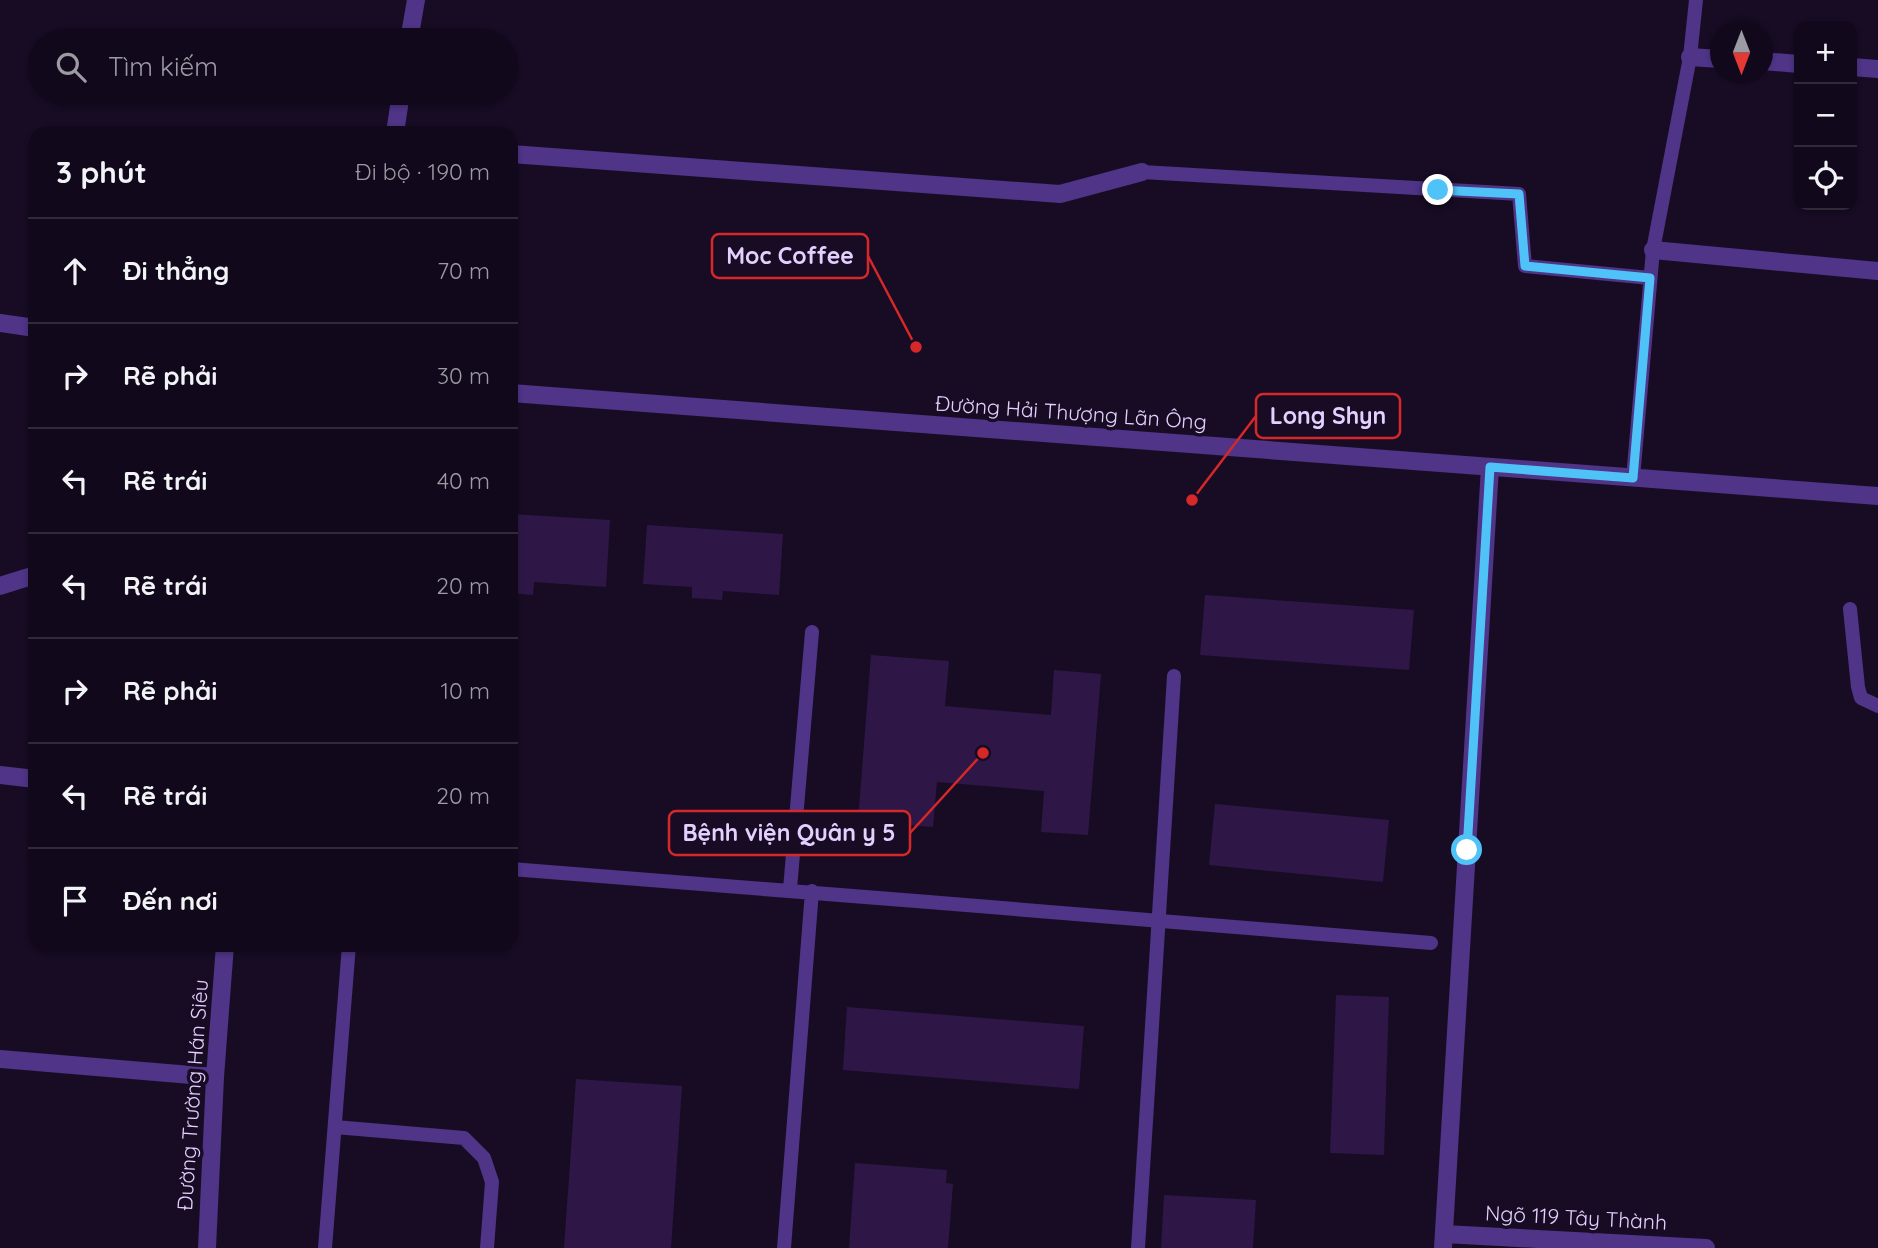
<!DOCTYPE html>
<html lang="vi">
<head>
<meta charset="utf-8">
<style>
  body { margin:0; font-family:Quicksand,sans-serif; background:#1a1224; color:#f1f3f6 }
  .controls { position:absolute; right:21px; top:21px; display:grid; overflow:hidden; border-radius:14px; box-shadow:0 2px 5px #0004 }
  .controls button { width:63px; height:63px; display:grid; place-items:center; padding:0; border:0; border-bottom:2px solid #302a3a; background:#11091b; color:#f1f3f6; font:35px sans-serif }
  .compass { position:absolute; left:1710px; top:21px; width:63px; height:63px; border-radius:50%; background:#11091b; box-shadow:0 2px 5px #0004; rotate:180deg }
  .stop { position:absolute; width:21px; height:21px; margin:-16px; border:5px solid #4fc3f7; border-radius:50%; background:#fff }
  .stop.end { background:#4fc3f7; border-color:#fff; box-shadow:0 2px 7px #0008 }
  .list { margin:0; padding:0; list-style:none }
  h2 { display:flex; justify-content:space-between; align-items:center; height:91px; margin:0; padding:0 28px; font-size:30px }
  h2 small { font-size:23px; font-weight:400; color:#9c9aa3 }
  .list li { display:grid; grid-template-columns:46px 1fr auto; gap:21px; align-items:center; box-sizing:border-box; height:105px; padding:0 28px; border-top:2px solid #302a3a }
  .list b { display:block; font-size:26px; white-space:nowrap }
  .list em { font-size:23px; font-style:normal; color:#9c9aa3 }
  .icon { flex:none; width:38px; height:38px; fill:none; stroke:currentColor; stroke-width:2; stroke-linecap:round; stroke-linejoin:round }
  .map { position:relative; flex:none; width:1878px; height:1248px; overflow:hidden }
  .search { position:absolute; background:#11091b; box-shadow:0 2px 5px #0004; left:28px; top:28px; width:490px; height:77px; display:flex; align-items:center; gap:18px; box-sizing:border-box; padding:0 24px; border-radius:38px; color:#9c9aa3; font-size:26px }
  .panel { position:absolute; background:#11091b; box-shadow:0 2px 5px #0004; left:28px; top:126px; width:490px; height:826px; border-radius:21px }
  .map>svg:first-child { display:block }
  .building { fill:#2e1747 }
  .lines { fill:none; stroke-linecap:round; stroke-linejoin:round }
  .service { stroke:#4f3487; stroke-width:14 }
  .minor { stroke:#4f3487; stroke-width:18 }
  .tertiary { stroke:#4f3487; stroke-width:18 }
  .route { stroke:#4fc3f7; stroke-width:9 }
  .labels { text-anchor:middle; stroke-width:7; stroke-linejoin:round; paint-order:stroke }
  .street-label { font-size:21px; fill:#e3d0ff; stroke:#170c24 }
  .leader { fill:none; stroke:#d62828; stroke-width:2.5 }
  .callout-dot { fill:#d62828; stroke:#170c24; stroke-width:2.5 }
  .callout { fill:#170c24; stroke:#d62828; stroke-width:2.5 }
  .callout-label { font-size:23px; text-anchor:middle; font-weight:bold; fill:#e3d0ff }
</style>
</head>
<body>
<div class="map">
<svg width="1878" height="1248" viewBox="0 0 1878 1248">
  <rect width="100%" height="100%" fill="#170c24"/>
  <!-- building -->
  <path class="building" d="M511,514l99,6 -4,67 -72,-5 -1,13 -22,-2z
    M647,525l136,9 -4,61 -56,-4 -1,9 -30,-2v-11l-49,-3z
    M1205,595l209,15 -5,60 -209,-15z
    M871,655l78,6 -4,45 106,9 3,-45 47,4 -13,161 -47,-3 3,-41 -107,-9 -4,45 -75,-6z
    M1215,804l174,16 -6,62 -174,-17z
    M1336,995l53,2 -5,158 -54,-2z
    M847,1007l237,19 -5,63 -236,-19z
    M576,1079l106,7 -11,162h-107z
    M855,1163l92,7 -1,13 7,1 -5,64h-99z
    M1164,1195l92,5 -3,48h-92z"/>
  <g class="lines">
    <!-- service -->
    <path class="service" d="M1142,172l377,22 6,72 125,12
      M1633,478l20,-228 37,-193 6,-57
      M1850,609l8,78 3,11 17,8
      M511,869c307,22 613,51 920,74
      M790,889l22,-257
      M335,1127l129,11 20,20 8,24 -5,66
      M325,1248l24,-303
      M784,1248l28,-357
      M1138,1248l36,-572"/>
    <!-- minor -->
    <path class="minor" d="M409,40l7,-40
      M1690,57l30,2
      M1762,61l37,3
      M1852,67l26,2
      M395,133l6,-40
      M511,154l549,40 82,-22
      M1653,250l225,21
      M0,586l35,-11
      M0,775l35,4
      M1444,1234l262,14
      M1443,1248l47,-781"/>
    <!-- tertiary -->
    <path class="tertiary" d="M0,323l35,5
      M511,393l1367,103
      M0,1059l215,18
      M207,1248l8,-171 10,-132"/>
  </g>
  <g class="lines">
    <!-- route -->
    <path class="route" d="M1438,190l81,4 6,72 125,12 -17,200 -143,-11 -23,383"/>
  </g>
  <g class="labels">
    <!-- street labels -->
    <g class="street-label">
      <text transform="translate(1071 413) rotate(4)" y="7">Đường Hải Thượng Lãn Ông</text>
      <text transform="translate(193 1095) rotate(-86)" y="7">Đường Trường Hán Siêu</text>
      <text transform="translate(1576 1218) rotate(3)" y="7">Ngõ 119 Tây Thành</text>
    </g>
  </g>
  <!-- callouts -->
  <path class="leader" d="M916 347L868 256M1192 500L1256 416M983 753L910 833"/>
  <g class="callout-dot">
    <circle cx="916" cy="347" r="7"/>
    <circle cx="1192" cy="500" r="7"/>
    <circle cx="983" cy="753" r="7"/>
  </g>
  <g class="callout">
    <rect x="712" y="234" width="156" height="44" rx="7"/>
    <rect x="1256" y="394" width="144" height="44" rx="7"/>
    <rect x="669" y="811" width="241" height="44" rx="7"/>
  </g>
  <g class="callout-label">
    <text x="790" y="264">Moc Coffee</text>
    <text x="1328" y="424">Long Shyn</text>
    <text x="789" y="841">Bệnh viện Quân y 5</text>
  </g>
</svg>
<div class="controls">
<button>+</button>
<button>−</button>
<button><svg class="icon" aria-label="locate" viewBox="0 0 24 24"><circle cx="12" cy="12" r="6"/><path d="M12 2v4M12 18v4M2 12h4M18 12h4"/></svg></button>
</div>
<svg class="compass" viewBox="-18 -18 36 36"><path d="M0-13l5 13h-10z" fill="#e53935"/><path d="M0 13l5-13h-10z" fill="#9c9aa3"/></svg>
<div class="stop" style="left:1467px;top:850px"></div>
<div class="stop end" style="left:1438px;top:190px"></div>
<div class="search"><svg class="icon" aria-label="search" viewBox="0 0 24 24"><circle cx="10" cy="10" r="6"/><path d="M15 15l6 6"/></svg>Tìm kiếm</div>
<section class="panel">
<h2>3 phút<small>Đi bộ · 190 m</small></h2>
<ul class="list">
<li><svg class="icon" aria-label="ahead" viewBox="0 0 24 24"><path d="M12 20V5M6 11l6-6 6 6"/></svg><div><b>Đi thẳng</b></div><em>70 m</em></li>
<li><svg class="icon" aria-label="right" viewBox="0 0 24 24"><path d="M7 20v-9h11M14 6l5 5-5 5"/></svg><div><b>Rẽ phải</b></div><em>30 m</em></li>
<li><svg class="icon" aria-label="left" viewBox="0 0 24 24"><path d="M17 20v-9H6M10 6l-5 5 5 5"/></svg><div><b>Rẽ trái</b></div><em>40 m</em></li>
<li><svg class="icon" aria-label="left" viewBox="0 0 24 24"><path d="M17 20v-9H6M10 6l-5 5 5 5"/></svg><div><b>Rẽ trái</b></div><em>20 m</em></li>
<li><svg class="icon" aria-label="right" viewBox="0 0 24 24"><path d="M7 20v-9h11M14 6l5 5-5 5"/></svg><div><b>Rẽ phải</b></div><em>10 m</em></li>
<li><svg class="icon" aria-label="left" viewBox="0 0 24 24"><path d="M17 20v-9H6M10 6l-5 5 5 5"/></svg><div><b>Rẽ trái</b></div><em>20 m</em></li>
<li><svg class="icon" aria-label="arrive" viewBox="0 0 24 24"><path d="M6 21V4h12l-3 4 3 4H6"/></svg><div><b>Đến nơi</b></div></li>
</ul>
</section>
</div>
</body>
</html>
